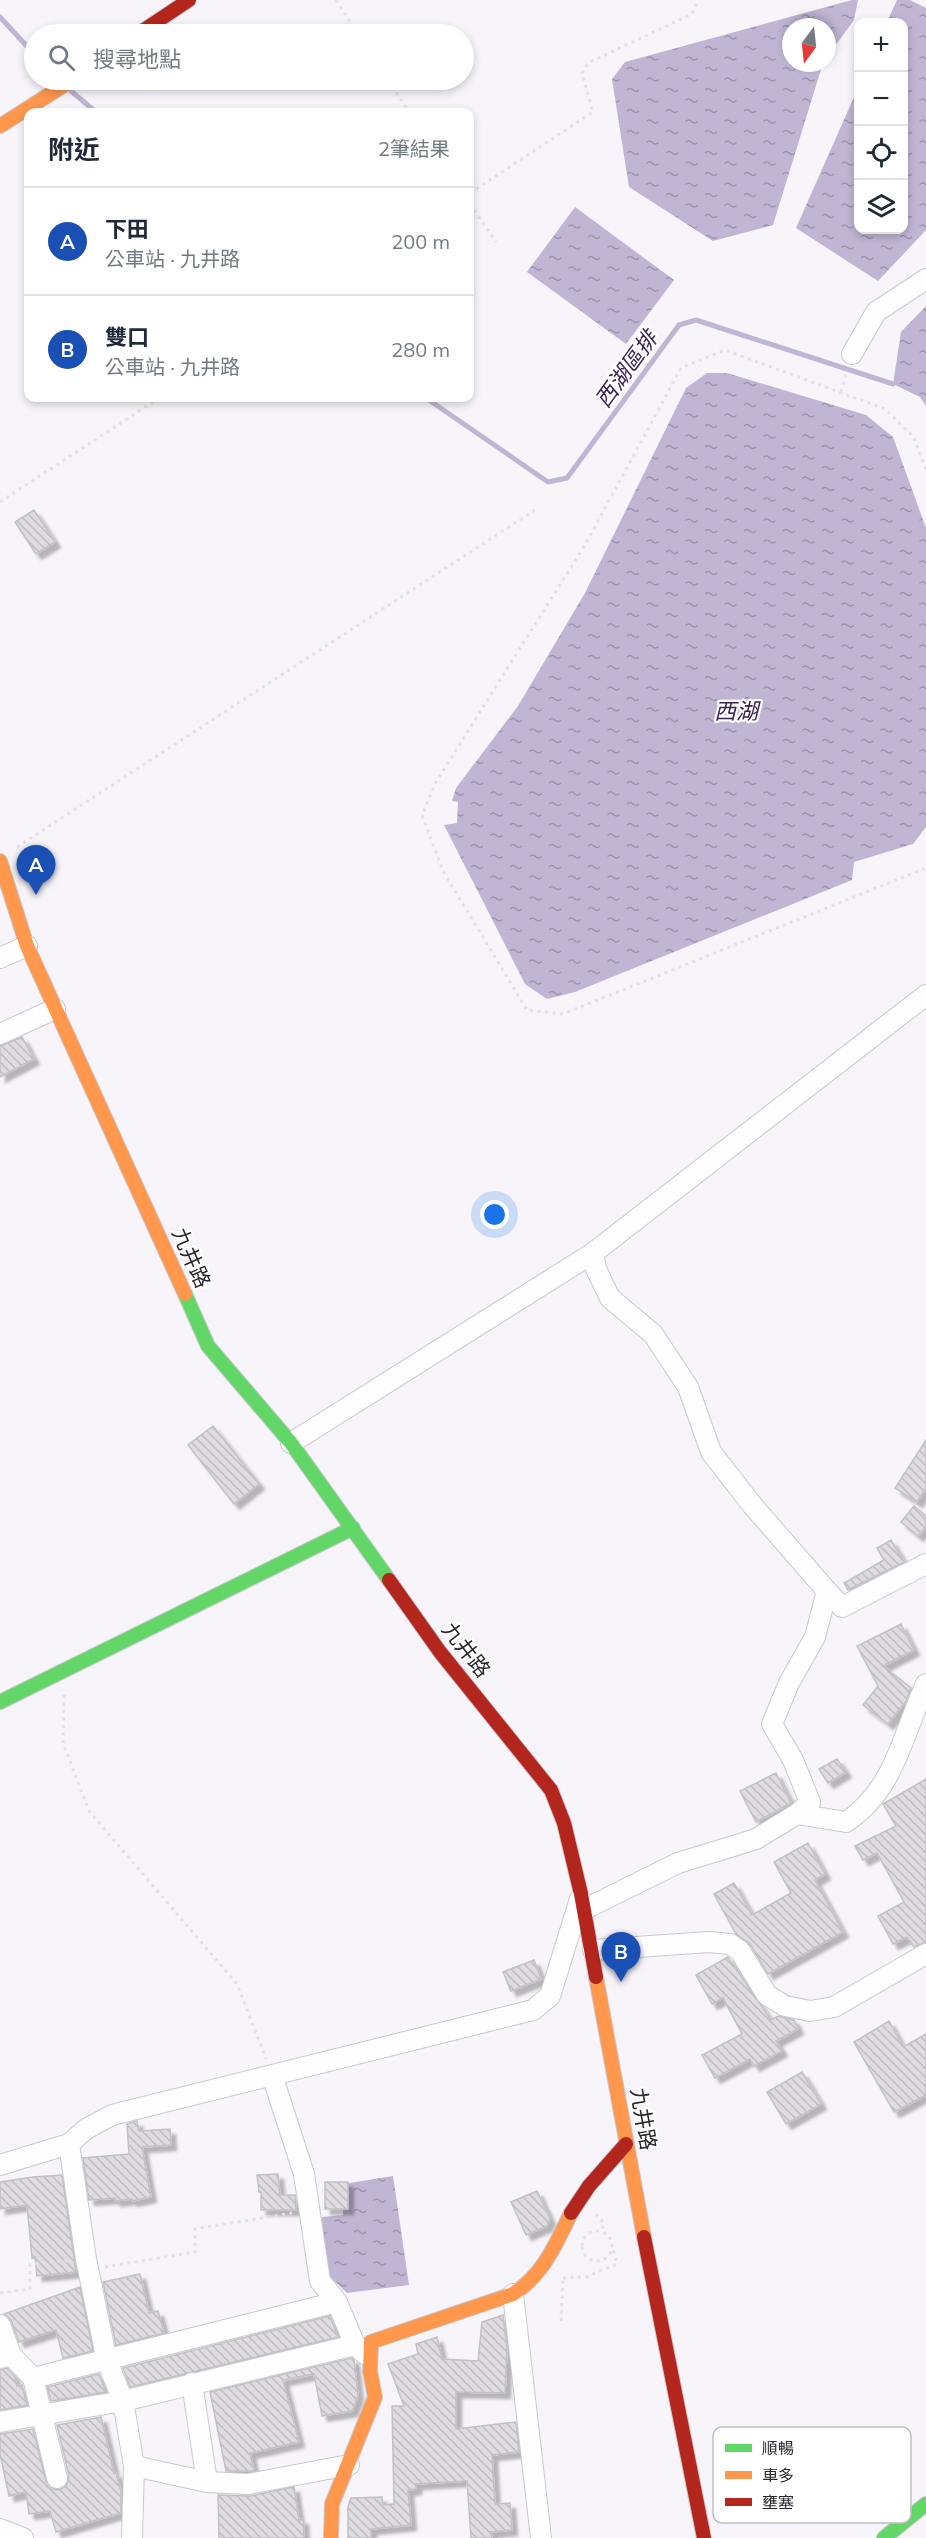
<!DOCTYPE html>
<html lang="zh-TW">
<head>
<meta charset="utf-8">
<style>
  body { margin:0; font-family:Mulish,"Noto Sans TC",sans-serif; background:#f6f6f7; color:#1f2937 }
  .controls { position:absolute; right:18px; top:18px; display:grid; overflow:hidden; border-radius:12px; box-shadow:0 3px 9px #0003 }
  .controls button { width:54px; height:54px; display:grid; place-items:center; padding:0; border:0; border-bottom:2px solid #e0e1e3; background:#fff; color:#1f2937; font:30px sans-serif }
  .compass { position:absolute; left:782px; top:18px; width:54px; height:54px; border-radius:50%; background:#fff; box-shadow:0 3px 9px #0003; rotate:195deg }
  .you { position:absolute; left:495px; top:1215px; width:21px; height:21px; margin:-15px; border:4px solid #fff; border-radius:50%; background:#1a73e8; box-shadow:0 0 0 9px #1a73e833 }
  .badge { display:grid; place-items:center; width:39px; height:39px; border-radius:50%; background:#db2777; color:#fff; font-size:20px; font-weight:700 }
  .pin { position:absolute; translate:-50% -50px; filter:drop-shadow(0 2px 3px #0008) }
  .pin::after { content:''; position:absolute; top:32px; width:21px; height:18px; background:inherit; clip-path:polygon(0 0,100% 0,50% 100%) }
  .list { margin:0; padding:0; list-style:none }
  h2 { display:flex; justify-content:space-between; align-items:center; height:78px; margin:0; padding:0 24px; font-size:26px }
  h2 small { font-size:20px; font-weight:400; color:#747a83 }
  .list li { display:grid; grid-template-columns:39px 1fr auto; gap:18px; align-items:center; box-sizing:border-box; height:108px; padding:0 24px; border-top:2px solid #e0e1e3 }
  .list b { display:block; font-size:22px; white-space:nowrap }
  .list p { margin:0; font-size:20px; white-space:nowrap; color:#747a83 }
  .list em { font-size:20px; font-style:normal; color:#747a83 }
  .icon { flex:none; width:33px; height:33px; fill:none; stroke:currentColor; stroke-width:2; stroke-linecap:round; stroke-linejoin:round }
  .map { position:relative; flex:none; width:926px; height:2538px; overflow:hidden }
  .search { position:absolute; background:#fff; box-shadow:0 3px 9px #0003; left:24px; top:24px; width:450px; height:66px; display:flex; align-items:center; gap:15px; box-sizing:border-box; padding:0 21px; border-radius:33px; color:#747a83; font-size:22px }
  .panel { position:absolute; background:#fff; box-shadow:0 3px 9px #0003; left:24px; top:108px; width:450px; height:294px; border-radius:12px }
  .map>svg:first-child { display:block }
  .water { fill:url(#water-ripples) }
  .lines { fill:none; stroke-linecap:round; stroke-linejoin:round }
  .stream { stroke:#c0b5d3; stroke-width:5 }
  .building { fill:url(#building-back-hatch); stroke:#c3c0c6; stroke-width:1.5; filter:url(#shadow) }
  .street-casing { stroke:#cac8ce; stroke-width:22 }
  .fast-casing { stroke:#cac8ce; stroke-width:16 }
  .slow-casing { stroke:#cac8ce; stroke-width:16 }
  .jam-casing { stroke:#cac8ce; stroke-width:16 }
  .path { stroke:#e1e0e2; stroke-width:3; stroke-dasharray:3 4.5; stroke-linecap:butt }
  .street { stroke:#fefefe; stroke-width:20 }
  .fast { stroke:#63d668; stroke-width:14 }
  .slow { stroke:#ff974d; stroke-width:14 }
  .jam { stroke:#b3261e; stroke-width:14 }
  .labels { text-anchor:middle; stroke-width:4.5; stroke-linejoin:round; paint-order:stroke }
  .street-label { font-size:21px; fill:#2a272f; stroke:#fff }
  .water-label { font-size:22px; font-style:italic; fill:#392155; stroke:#fff }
  .key { fill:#fff; stroke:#bfbec1; stroke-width:1.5 }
  .key-label { font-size:16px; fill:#2a272f }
</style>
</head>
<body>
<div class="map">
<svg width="926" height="2538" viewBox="0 0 926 2538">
  <defs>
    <pattern id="water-ripples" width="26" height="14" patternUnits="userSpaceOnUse" patternTransform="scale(1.5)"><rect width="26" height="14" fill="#c0b5d3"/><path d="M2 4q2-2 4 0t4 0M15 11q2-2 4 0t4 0" fill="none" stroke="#9c93ac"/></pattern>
    <pattern id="building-back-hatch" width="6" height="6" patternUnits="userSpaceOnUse" patternTransform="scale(1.5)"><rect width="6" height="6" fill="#dedce1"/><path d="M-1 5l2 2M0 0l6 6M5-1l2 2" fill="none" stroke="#bfbdc1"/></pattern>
    <filter id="shadow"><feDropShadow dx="5.5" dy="5.5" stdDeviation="1.5" flood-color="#0004"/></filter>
  </defs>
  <rect width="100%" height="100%" fill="#f7f5fa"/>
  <!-- water -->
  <path class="water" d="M852,0h6l-4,20 -27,37v-30h-36v36h32l-50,162 -60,16 -84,-54 -17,-108 13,-17z
    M897,0h13l16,8v222l-48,51 -82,-53 62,-140v142h46v-208h-17z
    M575,207l99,73 -48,64 -99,-72z
    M926,306v100l-6,-9 -27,-13 8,-52z
    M707,373h20l139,42 27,22 33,91v299l-13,17 -59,18 -2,18 -277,112 -28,7 -22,-15 -81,-159 13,-2 1,-21 -6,-1 4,-13 62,-82 67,-113 101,-205z
    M393,2176l16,109 -62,8 -22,-21 -3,-55 21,-2v-31z"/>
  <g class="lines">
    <!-- stream -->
    <path class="stream" d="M0,17l34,37
      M71,91l25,21
      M426,398l122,84 19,-4 112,-153 17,-5 197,64"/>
  </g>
  <!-- building -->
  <path class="building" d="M34,510l21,32 -19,12 -21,-32z
    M22,1037l12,22 -34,18v-31z
    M213,1426l46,58 -25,20 -46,-59z
    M926,1440v48l-9,14 -22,-14z
    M914,1506l12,10v11l-8,9 -17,-14z
    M891,1540l13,22 -56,28 -4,-7 40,-23 -7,-12z
    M901,1624l13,26 -31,16 28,22 -5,13 -18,23 -25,-19 15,-19 -21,-40z
    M837,1759l9,13 -18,11 -9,-14z
    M776,1773l15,30 -35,19 -16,-31z
    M926,1779v163l-12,5 -7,-10 -14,7 -15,-28 26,-14 -27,-49 -14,7 -8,-14 41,-20 -13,-22z
    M808,1843l17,31 -10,6 28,52 -75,42 -18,-30 -14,-10 -22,-40 20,-11 18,32 39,-22 -17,-31z
    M728,1957l43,63 7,-4 16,4 4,9 -22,12 6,10 -28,15 -4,-7 -35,19 -13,-23 40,-21 -19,-36 -11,6 -16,-29z
    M534,1960l7,19 -30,12 -8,-19z
    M889,2021l14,26 23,-13v61l-32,17 -40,-70z
    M802,2072l19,32 -35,20 -19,-32z
    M137,2121l2,10 31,-2 1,16 -29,2 9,50 -19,4v-2l-17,2v-3l-26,2 -6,-42 46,-4 -2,-30z
    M278,2174l2,21h15l1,15h-35v-18h-2l-2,-17z
    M62,2175l14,97 -39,4 -2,-19 -3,1 -5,-53 -27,4v-27l33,-5z
    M325,2182h23v27h-23z
    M537,2191l13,28 -3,7 -21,9 -15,-33z
    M140,2274l9,39 9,-2 6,22 -48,12 -13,-63z
    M80,2287l13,64 -30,7 -7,-28 -37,12 -8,-22 -7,-6z
    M503,2315l4,33 -2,45 -49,-1v37l60,-7 3,30 -27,3 3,49 15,-1 2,27 -21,2 1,6h-21l-4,-57 -51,3v5l-8,1 3,35 -40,4v9h-23v-31l3,-9 31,-1 1,8 11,-1 -2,-98h12l-16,-42 30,-10 -2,-10 21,-7 5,22 36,2 4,-39z
    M330,2316l8,21 -208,50 -7,-19z
    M352,2358l2,2 4,36 -6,15 -30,5 -8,-42 -31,6 16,62 -49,11 4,18h-28l-16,-79z
    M7,2368l7,8 3,10 5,-1 5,20 -27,5v-40z
    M99,2374l7,18 -55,9 -4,-14z
    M101,2417l13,56h2l5,18v22l-65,19 -6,-21 -21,3 -3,-22 -17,4 -9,-42v-20l33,-5 13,52 7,8 6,1 7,-4 3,-10 -12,-51z
    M294,2487l5,33 4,-1 1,19h-85l-1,-43 32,1z"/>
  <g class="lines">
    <defs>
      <path id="street" d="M852,354l24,-42 50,-33
        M0,958l27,-12
        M0,1034l55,-25
        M291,1443l302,-190 333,-258
        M827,1591l15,16 84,-43
        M797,1814l49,8c49,-32 57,-89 80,-138
        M585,1909l93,-46 78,-24 41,-25 13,-12 -17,-42 -21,-36 17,-41 26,-46 12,-46 -74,-85 -42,-54 -23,-65 -35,-53 -43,-36 -14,-29 -3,-16
        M593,1950l116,-8 21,2 10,7 27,44 18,11 25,5 24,-4 92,-53
        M272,2075l32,99 16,107 17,21 18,43 10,9
        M69,2144l17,115 21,102 16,40 232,-56
        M0,2165l69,-21 17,-15 26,-14 421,-105 17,-14 30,-97
        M513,2294l28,244
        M0,2325l11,30 -11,3
        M11,2355l22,23 24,100
        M33,2378l304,-76
        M192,2383l15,99
        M0,2422l123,-21 11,65 73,16 41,2 101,-19
        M0,2529l23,9
        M132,2538l2,-72"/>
      <path id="fast" d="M185,1294l23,52 83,97 98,137
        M0,1702l353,-174
        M884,2538l42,-34"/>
      <path id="slow" d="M0,126l72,-46
        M0,861l27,85 158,348
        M596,1977l48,260
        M331,2538l1,-34 43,-107 -5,-26 1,-29 142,-48c30,-19 43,-50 58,-81"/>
      <path id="jam" d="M138,34l51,-34
        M389,1580l51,72 111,138 13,33 17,71 15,83
        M571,2213l18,-27 37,-42
        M644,2237l60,301"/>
    </defs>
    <!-- street casing -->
    <use href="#street" class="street-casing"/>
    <!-- fast casing -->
    <use href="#fast" class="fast-casing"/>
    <!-- slow casing -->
    <use href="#slow" class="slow-casing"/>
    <!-- jam casing -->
    <use href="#jam" class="jam-casing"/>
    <!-- path -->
    <path class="path" d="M336,0l22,34
      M388,80l21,32
      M470,193l123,-81 -11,-39 6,-10 104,-49 5,-12 -1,-2
      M470,204l26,38
      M841,392l6,-22
      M926,469l-13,-33 -28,-27 -160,-59 -44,18 -96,177 -149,237 -14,33 21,56 84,139 36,4 363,-146
      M0,502l159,-104
      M17,847l518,-337
      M64,1695l-1,48 26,68 148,173 29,75
      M596,2214l5,5 3,7 -5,5
      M582 2246a15 15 0 1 1 30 0a15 15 0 1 1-30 0Z
      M105,2267l90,-15v-23l97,-16
      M563,2278l23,-1 31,-13 -5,-18
      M0,2293l30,-4v-25l39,-4
      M561,2321l2,-43"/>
    <!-- street -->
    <use href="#street" class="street"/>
    <!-- fast -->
    <use href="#fast" class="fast"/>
    <!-- slow -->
    <use href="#slow" class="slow"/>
    <!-- jam -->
    <use href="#jam" class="jam"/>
  </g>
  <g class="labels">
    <!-- street labels -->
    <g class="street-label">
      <text transform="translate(191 1258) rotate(66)" y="7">九井路</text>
      <text transform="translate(466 1650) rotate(52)" y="7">九井路</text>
      <text transform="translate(643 2119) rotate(80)" y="7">九井路</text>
    </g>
    <!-- water labels -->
    <g class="water-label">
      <text transform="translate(626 369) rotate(-54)" y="8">西湖區排</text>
      <text x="736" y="719">西湖</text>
    </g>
  </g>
  <!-- legend -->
  <rect x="713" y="2427" width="198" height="96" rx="9" class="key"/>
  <rect x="725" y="2444" width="27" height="8" fill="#63d668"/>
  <rect x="725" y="2471" width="27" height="8" fill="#ff974d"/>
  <rect x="725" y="2498" width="27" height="8" fill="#b3261e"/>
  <g class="key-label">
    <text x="762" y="2454">順暢</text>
    <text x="762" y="2481">車多</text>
    <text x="762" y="2508">壅塞</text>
  </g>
</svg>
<div class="controls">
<button>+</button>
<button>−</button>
<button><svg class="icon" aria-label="locate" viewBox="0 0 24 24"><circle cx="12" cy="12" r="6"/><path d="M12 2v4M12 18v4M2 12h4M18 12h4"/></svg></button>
<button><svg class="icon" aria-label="layers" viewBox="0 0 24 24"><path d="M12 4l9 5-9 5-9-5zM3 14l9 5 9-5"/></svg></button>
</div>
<svg class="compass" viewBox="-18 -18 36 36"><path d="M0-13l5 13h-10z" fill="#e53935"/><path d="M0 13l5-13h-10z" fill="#747a83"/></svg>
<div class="you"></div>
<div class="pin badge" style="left:36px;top:895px;background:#1a4fb4">A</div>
<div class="pin badge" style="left:621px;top:1982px;background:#1a4fb4">B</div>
<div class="search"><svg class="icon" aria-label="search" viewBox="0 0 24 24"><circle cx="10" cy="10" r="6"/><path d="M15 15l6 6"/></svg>搜尋地點</div>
<section class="panel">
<h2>附近<small>2筆結果</small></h2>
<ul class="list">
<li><span class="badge" style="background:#1a4fb4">A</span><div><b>下田</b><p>公車站 · 九井路</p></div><em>200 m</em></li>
<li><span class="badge" style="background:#1a4fb4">B</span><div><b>雙口</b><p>公車站 · 九井路</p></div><em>280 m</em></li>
</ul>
</section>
</div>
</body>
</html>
